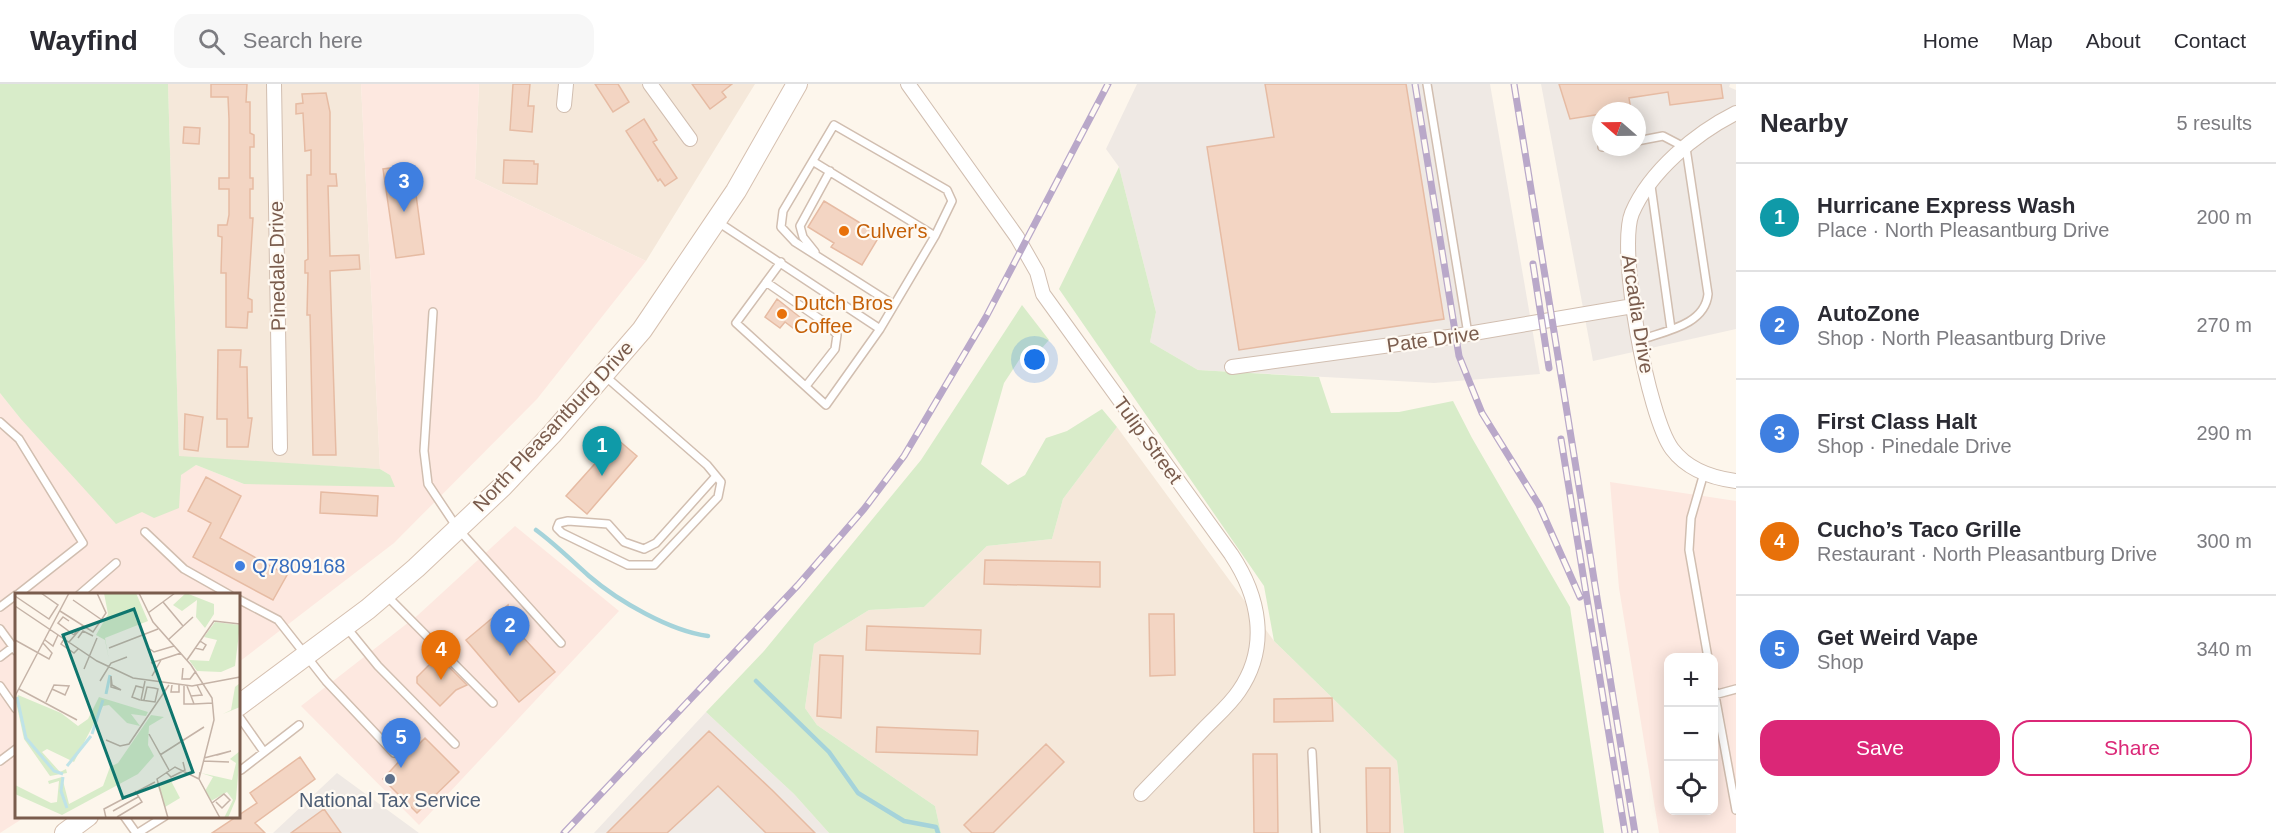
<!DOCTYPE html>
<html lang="en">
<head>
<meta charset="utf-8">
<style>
  body { margin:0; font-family:Helvetica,sans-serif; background:#f7f7f7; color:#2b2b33 }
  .controls { position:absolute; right:18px; bottom:18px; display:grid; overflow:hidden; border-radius:12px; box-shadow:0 3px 15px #0003 }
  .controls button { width:54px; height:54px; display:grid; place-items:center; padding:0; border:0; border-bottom:2px solid #e1e1e2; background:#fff; color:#2b2b33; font:30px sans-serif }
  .compass { position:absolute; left:1592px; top:18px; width:54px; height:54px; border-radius:50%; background:#fff; box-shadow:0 3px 15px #0003; rotate:290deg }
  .you { position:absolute; left:1035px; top:276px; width:21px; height:21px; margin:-15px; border:4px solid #fff; border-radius:50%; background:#1a73e8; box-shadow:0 0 0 9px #1a73e833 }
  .badge { display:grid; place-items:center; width:39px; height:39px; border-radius:50%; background:#db2777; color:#fff; font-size:20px; font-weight:700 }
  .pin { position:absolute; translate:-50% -50px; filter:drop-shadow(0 2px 3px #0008) }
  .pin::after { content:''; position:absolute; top:32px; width:21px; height:18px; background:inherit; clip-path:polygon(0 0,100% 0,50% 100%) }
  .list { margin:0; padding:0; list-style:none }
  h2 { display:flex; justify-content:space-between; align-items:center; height:78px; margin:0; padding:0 24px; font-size:26px }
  h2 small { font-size:20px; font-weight:400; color:#7c7c81 }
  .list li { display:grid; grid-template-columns:39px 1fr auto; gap:18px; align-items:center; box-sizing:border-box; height:108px; padding:0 24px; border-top:2px solid #e1e1e2 }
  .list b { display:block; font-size:22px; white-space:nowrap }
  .list p { margin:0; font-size:20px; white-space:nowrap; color:#7c7c81 }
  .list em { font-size:20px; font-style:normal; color:#7c7c81 }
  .actions { display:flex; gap:12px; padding:18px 24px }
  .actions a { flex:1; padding:14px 0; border:2px solid #db2777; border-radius:18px; text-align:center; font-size:21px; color:#db2777 }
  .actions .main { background:#db2777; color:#fff }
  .icon { flex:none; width:33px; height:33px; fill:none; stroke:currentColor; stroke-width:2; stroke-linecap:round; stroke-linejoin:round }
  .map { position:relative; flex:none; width:1736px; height:749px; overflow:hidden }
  header { display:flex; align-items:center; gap:36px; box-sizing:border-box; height:84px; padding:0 30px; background:#fff; border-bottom:2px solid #e1e1e2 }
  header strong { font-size:28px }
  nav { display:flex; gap:33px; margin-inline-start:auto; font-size:21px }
  .search { width:420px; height:54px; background:#f7f7f7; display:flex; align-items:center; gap:15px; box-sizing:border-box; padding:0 21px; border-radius:18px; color:#7c7c81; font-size:22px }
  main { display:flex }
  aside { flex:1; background:#fff }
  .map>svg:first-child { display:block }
  .residential { fill:#f5e8da }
  .commercial { fill:#fde8e0; fill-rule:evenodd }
  .industrial { fill:#efe9e4; fill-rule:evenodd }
  .green { fill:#d8ecc9 }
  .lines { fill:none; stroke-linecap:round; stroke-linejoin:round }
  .stream { stroke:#a5d3da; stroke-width:4.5 }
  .building { fill:#f3d5c3; stroke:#e6bba3; stroke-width:1.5 }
  .service-casing { stroke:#d1beb0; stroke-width:10 }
  .minor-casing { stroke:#d1beb0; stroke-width:16 }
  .secondary-casing { stroke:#d6c0b0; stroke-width:22 }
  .service { stroke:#fff; stroke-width:7 }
  .minor { stroke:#fff; stroke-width:14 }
  .secondary { stroke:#fff; stroke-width:20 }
  .rail-casing { stroke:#b9a8c9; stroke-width:7 }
  .rail { stroke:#fffaf3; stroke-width:4.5; stroke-dasharray:14; stroke-linecap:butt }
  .food-dot { fill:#e8710a; stroke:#fffaf3; stroke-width:2 }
  .shop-dot { fill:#3f7fe0; stroke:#fffaf3; stroke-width:2 }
  .service-dot { fill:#5c6f8a; stroke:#fffaf3; stroke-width:2 }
  .labels { text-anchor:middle; stroke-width:4.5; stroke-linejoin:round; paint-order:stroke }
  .food-label { font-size:20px; fill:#c56008; stroke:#fffaf3; text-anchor:start }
  .street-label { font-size:20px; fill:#7a5c4d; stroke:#fffaf3 }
  .shop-label { font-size:20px; fill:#366cbe; stroke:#fffaf3; text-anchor:start }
  .service-label { font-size:20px; fill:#4e5e75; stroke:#fffaf3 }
  .inset-river { fill:none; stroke:#bfe3e8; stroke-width:3 }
  .inset-road { fill:none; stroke:#c5b3a7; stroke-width:1.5 }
  .view { fill:#0f766e; fill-opacity:0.15; stroke:#0f766e; stroke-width:3 }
  .inset-edge { fill:none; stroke:#7a5c4d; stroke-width:3 }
</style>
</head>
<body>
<header>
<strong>Wayfind</strong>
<div class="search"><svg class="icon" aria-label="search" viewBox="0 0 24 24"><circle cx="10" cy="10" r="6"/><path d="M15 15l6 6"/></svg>Search here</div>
<nav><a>Home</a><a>Map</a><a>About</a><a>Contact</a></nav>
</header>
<main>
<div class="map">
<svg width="1736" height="749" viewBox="0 0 1736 749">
  <rect width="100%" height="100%" fill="#fdf6ec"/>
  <!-- residential -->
  <path class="residential" d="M168,0h193l19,385 -201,-12z
    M479,0h276l-109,177 -171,-82z
    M1117,343l157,214 123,120 7,72h-463l-6,-27 -118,-81 -12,-17 9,-64 55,-34 55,-3 63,-61 65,-7 11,-40z"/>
  <!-- commercial -->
  <path class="commercial" d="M361,0h118l-4,95 171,82 -109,138 -143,144 -155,119 -1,-67h-222v221l9,1 -25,16v-440l20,25 161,56 15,-9 48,19 146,-9 -10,-6z
    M1610,398l126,19v332h-77l-40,-245zM1668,574h46v152h-46z
    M515,442l104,85 -200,214 -118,-119 117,-91z"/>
  <!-- industrial -->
  <path class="industrial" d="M1137,0h353l50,290 -106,9 -236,-13 -48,-28 6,-30 -37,-145 -13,-18z
    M1541,0h189l-1,3 7,3v239l-143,32zM1601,27h36v36h-36z
    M706,628l88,82 35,39h-235z
    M337,689l82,60h-146z"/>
  <!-- green -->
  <path class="green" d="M0,0h168l11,372 201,13 10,6 5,12 -151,-3 -48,-19 -15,10 -2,33 -25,10 -12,-6 -26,12 -96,-106 -20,-25z
    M1119,83l37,145 -6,30 48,28 121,7 12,36 68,-1 54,-11 19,37 98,169 34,226h-200l-7,-72 -123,-120 -10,-55 -205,-297z
    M1022,221l27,35 -7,8 -19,6 -19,29 -23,81 27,21 17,-10 21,-37 21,-7 35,-22 15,18 -54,72 -11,40 -65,7 -63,61 -55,3 -55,34 -9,64 12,17 118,81 6,27h-112l-35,-39 -88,-82 58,-61 157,-191z"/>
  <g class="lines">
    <!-- stream -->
    <path class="stream" d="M536,446c19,14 35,30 53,46 29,25 81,55 119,60
      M756,597l73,71 29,41 46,28 32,6 2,6"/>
  </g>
  <!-- building -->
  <path class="building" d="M211,0h36l-1,18h4v31l4,2v12h-4v31h3v11h-3v29h3l-5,80 4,2v12h-4l-1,16 -21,-1v-54h-5l1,-36 -4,-1v-11h9l2,-10v-26h-10v-11h10v-59l-1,-22h-17z
    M513,0h17l-2,22h6l-2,26 -22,-2z
    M595,0h23l11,18 -16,10z
    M692,0h40l-10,8 4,5 -16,12z
    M1265,0h141l38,235 -205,31 -32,-203 67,-10z
    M1559,0h162l2,14 -53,7 -2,-13 -39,6 2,12 -30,1v3l-31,5z
    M326,9l4,19v62h6l1,12h-9l2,70 29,-1 1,14 -30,2 6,184h-23l-3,-140h-3l1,-42h-3v-12l3,-2 -1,-84h4v-25l-6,1 -2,-38 -7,1v-10l7,-1 -1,-9z
    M644,35l13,21 -4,2 24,36 -12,8 -5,-7 -2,2 -32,-50z
    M184,43l16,1 -1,16 -16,-1z
    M504,76l30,1v3h4l-1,20 -34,-1z
    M412,81l12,89 -28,4 -13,-89z
    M824,117l56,34 -18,30 -31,-18 3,-4 -26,-16z
    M777,215l24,19 -8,10 -8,-6 -5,6 -15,-11z
    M218,266h23l-1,17h7l1,51h4l-4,29h-21v-28h-10z
    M185,330l18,3 -5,34 -14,-2z
    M617,355l20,17 -50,58 -21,-18z
    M206,393l35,19 -21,42 67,37 -14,25 -80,-43 18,-34 -23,-12z
    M321,408l57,4 -1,20 -57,-3z
    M985,476l115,2v25l-116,-3z
    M508,521l1,17 46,50 -36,30 -53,-62z
    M1149,530h25l1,61 -25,1z
    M867,542l114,4 -1,24 -114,-4z
    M820,571l23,1 -2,62 -24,-2z
    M438,572l29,29 -11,5 -16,16 -23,-23v-6z
    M1332,614l1,23 -59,1v-23z
    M877,643l101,4 -1,24 -101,-3z
    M709,647l63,59 43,43h-49l-48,-47 -51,47h-60z
    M425,654l34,34 -42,41 -34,-34 31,-34 2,2z
    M1046,660l18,18 -71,71h-21l-8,-8z
    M1253,670h24l1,79h-24z
    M300,673l15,22 -60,44 10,10h-53l45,-30 -7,-10z
    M1366,684h24v65h-23z
    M324,725l17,24h-50z"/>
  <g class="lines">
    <defs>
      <path id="service" d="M1427,0l41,250
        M1637,57l26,-5 23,12 22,146c-3,31 -43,37 -68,46
        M1602,63h2
        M814,78l121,74
        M1651,102l20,143
        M718,138l162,107 55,-93 17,-35 -5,-11 -113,-65 -51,86 -2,16 14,15 99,63
        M815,168l-12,-15 -3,-11 30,-55
        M781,178l-45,61 90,82 54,-76
        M766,198l61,42 10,11 -2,14 -29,37
        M433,228l-9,139 4,33 30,45 103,114
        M605,292l102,89 14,17 -3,15 -64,68h-26l-66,-32 -5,-5 2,-5 9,-2 40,3 16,18 20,7 12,-6 60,-67
        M0,338l19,17 64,104 -66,52
        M1704,389l-13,45 -2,32 19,108
        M145,448l39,37 46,26
        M79,511l37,-32
        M387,512l106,107
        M238,515l40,21 48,61 68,72
        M0,523l16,-12
        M347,544l31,38 77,78
        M0,545l16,22
        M0,573l13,-10
        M0,602l16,23
        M1714,606l22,120
        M1714,611l22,-6
        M238,631l26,37
        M1312,668l4,81
        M0,677l16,-12
        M241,686l58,-45
        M124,732l12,17
        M138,749l27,-17"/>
      <path id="minor" d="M274,0l6,364
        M650,0l40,55
        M908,0l109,153 20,35 6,22 188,260c28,42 39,92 8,137 -10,15 -25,27 -37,40 -20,21 -41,42 -61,63
        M564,21l2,-21
        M1736,29c-40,20 -86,58 -104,100 -15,37 16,204 40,236 15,20 40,29 64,32
        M1232,283l224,-31 177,-30"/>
      <path id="secondary" d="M238,622l130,-97 48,-41 87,-82 49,-52 90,-104 94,-139 61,-107
        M65,749l23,-17"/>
    </defs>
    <!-- service casing -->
    <use href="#service" class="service-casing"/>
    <!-- minor casing -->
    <use href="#minor" class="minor-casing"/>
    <!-- secondary casing -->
    <use href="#secondary" class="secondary-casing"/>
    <!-- service -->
    <use href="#service" class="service"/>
    <!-- minor -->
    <use href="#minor" class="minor"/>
    <!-- secondary -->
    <use href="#secondary" class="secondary"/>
    <defs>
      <path id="rail" d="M1415,0l44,272 23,57 57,92 41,92
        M1514,0l121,749
        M1533,180l16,104
        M1561,355l64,394
        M564,749l234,-248 66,-76 40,-53 82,-139 122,-233"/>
    </defs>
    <!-- rail casing -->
    <use href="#rail" class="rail-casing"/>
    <!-- rail -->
    <use href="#rail" class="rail"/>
  </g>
  <!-- markers -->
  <g class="food-dot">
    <circle cx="844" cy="147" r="6"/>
    <circle cx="782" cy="230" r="6"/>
  </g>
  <circle class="shop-dot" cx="240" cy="482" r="6"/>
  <circle class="service-dot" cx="390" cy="695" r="6"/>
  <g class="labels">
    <!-- food labels -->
    <g class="food-label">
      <text x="856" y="154">Culver's</text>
      <text x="794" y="226">Dutch Bros<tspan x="794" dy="23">Coffee</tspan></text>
    </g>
    <!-- street labels -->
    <g class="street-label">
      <text transform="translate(277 182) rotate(-91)" y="7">Pinedale Drive</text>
      <text transform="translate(1638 230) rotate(81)" y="7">Arcadia Drive</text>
      <text transform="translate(1433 255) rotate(-8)" y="7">Pate Drive</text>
      <text transform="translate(553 342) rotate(-47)" y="7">North Pleasantburg Drive</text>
      <text transform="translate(1148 356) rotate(54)" y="7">Tulip Street</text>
    </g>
    <!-- shop labels -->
    <g class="shop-label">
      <text x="252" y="489">Q7809168</text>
    </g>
    <!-- service labels -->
    <g class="service-label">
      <text x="390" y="723">National Tax Service</text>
    </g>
  </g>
  <!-- overview -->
  <g transform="translate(15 509)">
    <rect width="225" height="225" fill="#fdf6ec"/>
    <path d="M89,0h32l12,28 -43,17 4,22 -4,-20 -9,-5 12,-21zM171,0l28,11v10l-9,14 -9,-11 1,-17 -15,11 -9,-6zM200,29l25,3 -5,41 -14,6 -24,-1 -8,-11 20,1 8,-21 -13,-3zM225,90v24l-17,7 8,-4 4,-23zM3,102l43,18 17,13 10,-7 11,-22 49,15 -2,4 -15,-2 9,12 -13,-3 -18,-18 -6,1 -29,56 -27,-13 -5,3 18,20 6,-3 1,4 -17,3 -26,-37 -8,-37zM136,122l13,2 -15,9 -1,19 6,11 -16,18 -76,41 -47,-21v-9l36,18 6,-1 2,-21 -10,3 -1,-3 14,-4 7,27 34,-18 7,-19 8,-4zM225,158l-4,48 -8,19h-4l9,-18 -6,-8 -16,9 -6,-10 8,-14 -12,-4 31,7 4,-17 -6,-4zM155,186l10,19 -15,9 -7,-20z" fill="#d8ecc9"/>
    <path class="inset-river" d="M91,101l4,-19M2,104l9,41 28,33 9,3M77,141l11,-34M52,173l24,-30M48,184l-2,14 6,17"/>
    <path class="inset-road" d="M124,0l14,29 38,43 21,33 2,22 -15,59 21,39M0,3l34,23 9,-14 -17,-12M58,7l29,20M148,9l20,24M0,13l82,55 36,17 59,8 48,-9M45,18l33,21 13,-19 -9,-20M133,20l27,-20M54,28l-6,-4 -5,6 16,12 4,-7M63,45l5,-7 10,5M49,46l-3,5 13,9 4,-4M0,47l34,19 3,-6 -9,-10M30,47l8,6 5,-11M153,47l25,-23M54,49l14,-16M94,55l49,-19M180,55l8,2 3,-5 -6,-4M135,56l4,3 20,-6M172,67l27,-39 26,3M136,70l30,-10M168,75l-1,11h8l6,-8M69,76l13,-31M96,83l1,9 9,5 -10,-3zM137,83l9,-16M85,88l11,-18 16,-6M130,88l-4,19 14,2 3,-13 -4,-1M157,92l-1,7h8v-7M169,93v18h10M172,93l4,10 11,-1 -5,-10M4,96l58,31M0,103l54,-103M176,103l3,8 19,-1M125,107l-8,-3 4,-11 8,2M129,107l3,-13 7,1M31,109l8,-17 15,1 -4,9 -13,-6M134,141l20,36M91,147l14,6 9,-2 40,-59M145,162l44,-28M189,165l27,-7 -14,4M188,168l26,1M151,179l5,5 14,-7 -2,-8M197,210l12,-9 6,6 -8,8 -6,-6M98,218l25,-14M102,224l25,-15 -7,-11M91,225l-2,-9 51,-27M153,225l-11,-39 18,-12 24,12 1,-7"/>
    <path class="view" d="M119,16l59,163 -70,26 -60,-163z"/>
    <rect width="225" height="225" class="inset-edge"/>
  </g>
</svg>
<div class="controls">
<button>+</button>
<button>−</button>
<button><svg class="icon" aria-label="locate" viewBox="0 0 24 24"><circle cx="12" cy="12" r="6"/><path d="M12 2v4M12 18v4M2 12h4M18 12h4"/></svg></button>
</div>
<svg class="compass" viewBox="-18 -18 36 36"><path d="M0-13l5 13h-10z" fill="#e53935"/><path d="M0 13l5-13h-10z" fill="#7c7c81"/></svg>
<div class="you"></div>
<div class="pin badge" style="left:602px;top:392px;background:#0f9aa8">1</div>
<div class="pin badge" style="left:510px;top:572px;background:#3f7fe0">2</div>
<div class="pin badge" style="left:404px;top:128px;background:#3f7fe0">3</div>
<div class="pin badge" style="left:441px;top:596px;background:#e8710a">4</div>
<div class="pin badge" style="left:401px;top:684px;background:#3f7fe0">5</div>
</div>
<aside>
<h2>Nearby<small>5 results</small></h2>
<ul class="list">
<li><span class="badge" style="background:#0f9aa8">1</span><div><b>Hurricane Express Wash</b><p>Place · North Pleasantburg Drive</p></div><em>200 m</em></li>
<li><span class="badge" style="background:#3f7fe0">2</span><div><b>AutoZone</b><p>Shop · North Pleasantburg Drive</p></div><em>270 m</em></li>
<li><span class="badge" style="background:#3f7fe0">3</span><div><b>First Class Halt</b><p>Shop · Pinedale Drive</p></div><em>290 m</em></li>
<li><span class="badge" style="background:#e8710a">4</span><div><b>Cucho’s Taco Grille</b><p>Restaurant · North Pleasantburg Drive</p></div><em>300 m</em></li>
<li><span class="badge" style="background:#3f7fe0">5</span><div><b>Get Weird Vape</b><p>Shop</p></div><em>340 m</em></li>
</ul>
<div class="actions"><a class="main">Save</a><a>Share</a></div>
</aside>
</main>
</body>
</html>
